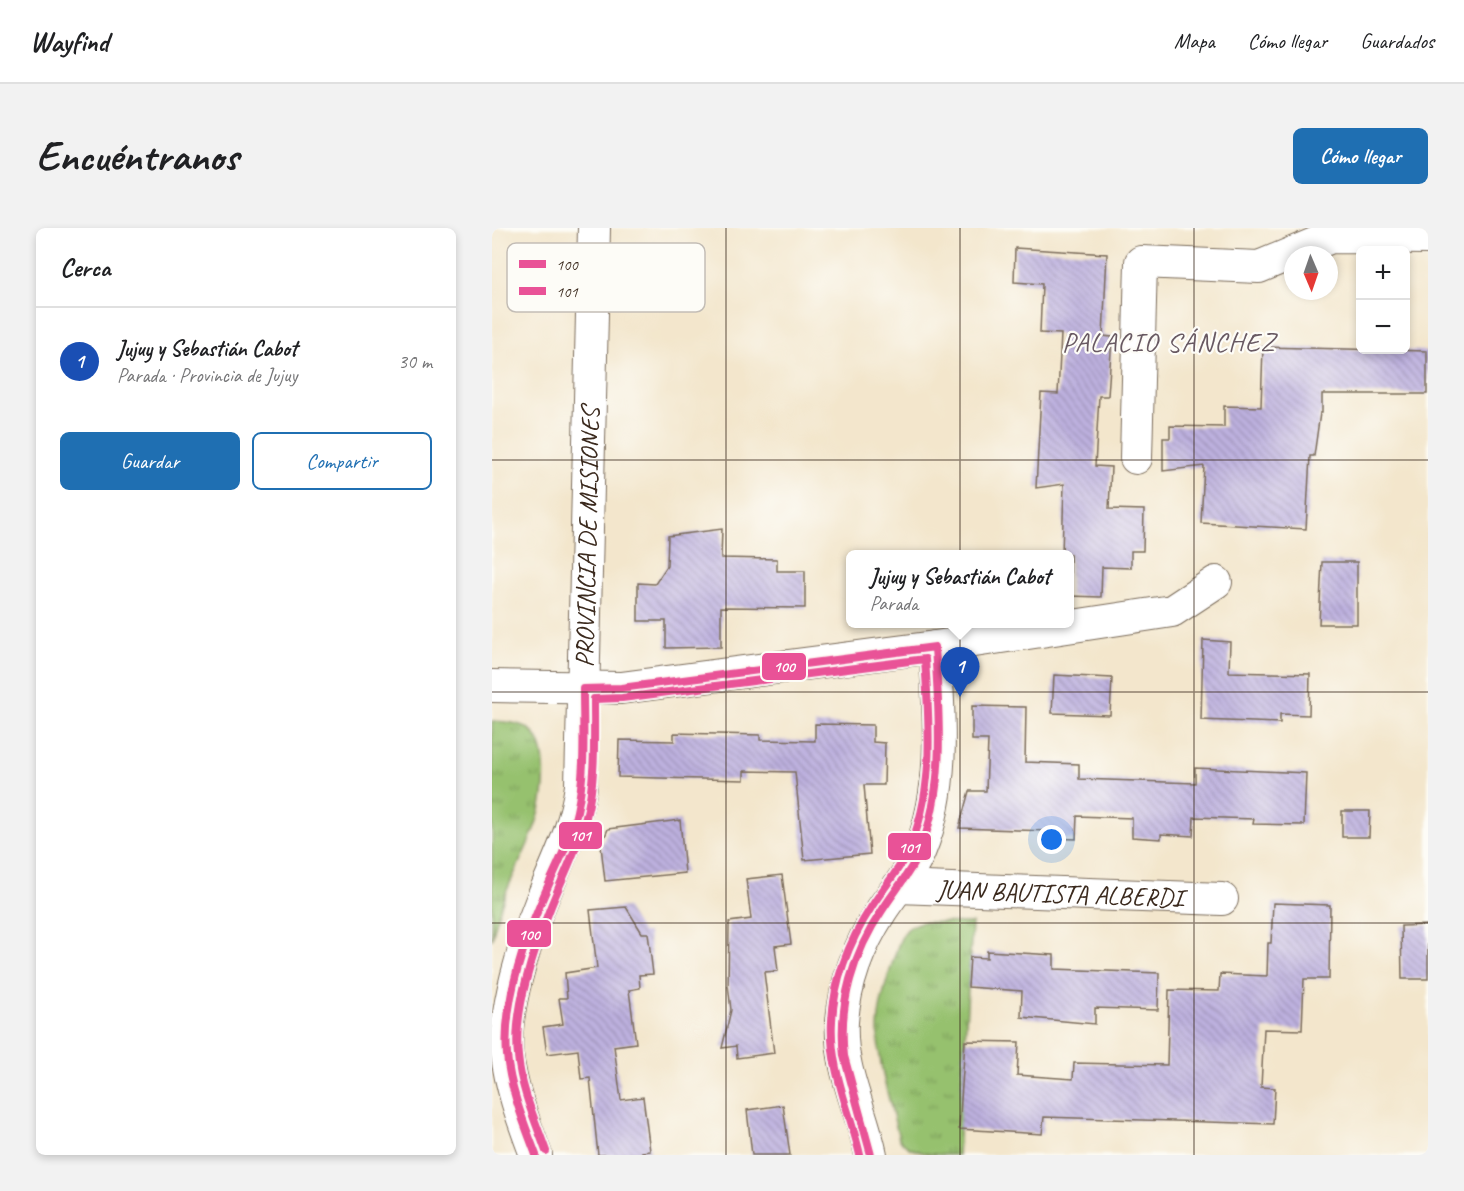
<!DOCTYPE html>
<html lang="es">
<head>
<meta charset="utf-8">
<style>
  body { margin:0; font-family:Caveat,sans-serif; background:#f2f2f2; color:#202124 }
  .controls { position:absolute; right:18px; top:18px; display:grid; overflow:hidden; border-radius:9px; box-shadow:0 3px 9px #0003 }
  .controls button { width:54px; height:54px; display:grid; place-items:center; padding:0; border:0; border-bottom:2px solid #e0e0e0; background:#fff; color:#202124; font:30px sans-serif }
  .compass { position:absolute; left:792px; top:18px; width:54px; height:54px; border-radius:50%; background:#fff; box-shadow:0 3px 9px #0003; rotate:178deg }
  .you { position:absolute; left:560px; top:612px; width:21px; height:21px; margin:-15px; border:4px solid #fff; border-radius:50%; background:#1a73e8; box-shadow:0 0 0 9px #1a73e833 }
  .badge { display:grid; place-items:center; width:39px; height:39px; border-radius:50%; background:#1f6fb2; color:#fff; font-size:20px; font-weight:700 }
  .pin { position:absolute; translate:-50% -50px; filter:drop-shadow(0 2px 3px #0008) }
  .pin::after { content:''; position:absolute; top:32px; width:21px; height:18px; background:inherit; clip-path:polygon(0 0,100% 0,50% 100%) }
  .popup { position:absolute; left:354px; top:322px; width:228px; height:78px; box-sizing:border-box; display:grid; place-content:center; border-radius:9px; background:#fff; filter:drop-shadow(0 2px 4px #0005); font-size:20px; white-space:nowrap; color:#757577 }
  .popup b { font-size:22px; color:#202124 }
  .popup::after { content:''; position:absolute; left:50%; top:100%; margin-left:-12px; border:12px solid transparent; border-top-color:#fff }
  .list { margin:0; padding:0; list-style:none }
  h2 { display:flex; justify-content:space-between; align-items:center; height:78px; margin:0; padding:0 24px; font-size:26px }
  h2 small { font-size:20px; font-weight:400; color:#757577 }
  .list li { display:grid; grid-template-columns:39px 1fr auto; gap:18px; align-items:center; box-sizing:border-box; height:108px; padding:0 24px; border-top:2px solid #e0e0e0 }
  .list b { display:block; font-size:22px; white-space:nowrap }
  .list p { margin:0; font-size:20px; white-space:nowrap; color:#757577 }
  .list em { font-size:20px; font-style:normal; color:#757577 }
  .actions { display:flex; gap:12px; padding:18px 24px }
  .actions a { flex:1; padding:14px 0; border:2px solid #1f6fb2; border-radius:9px; text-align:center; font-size:21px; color:#1f6fb2 }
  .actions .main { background:#1f6fb2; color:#fff }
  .map { position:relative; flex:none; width:936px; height:927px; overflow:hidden; border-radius:9px }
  header { display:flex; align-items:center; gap:36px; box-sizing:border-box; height:84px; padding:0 30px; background:#fff; border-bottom:2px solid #e0e0e0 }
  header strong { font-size:28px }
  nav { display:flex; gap:33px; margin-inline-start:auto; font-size:21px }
  .intro { display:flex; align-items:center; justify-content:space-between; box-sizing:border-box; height:144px; padding:0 36px }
  h1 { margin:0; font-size:42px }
  .button { padding:15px 27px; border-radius:9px; background:#1f6fb2; color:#fff; font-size:21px; font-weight:700 }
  main { display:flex; gap:36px; padding:0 36px }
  aside { flex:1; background:#fff; border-radius:9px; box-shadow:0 3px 9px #0003 }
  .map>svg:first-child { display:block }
  .park { fill:url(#park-tufts); stroke:#687646; stroke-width:1.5 }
  .building { fill:url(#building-back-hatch) }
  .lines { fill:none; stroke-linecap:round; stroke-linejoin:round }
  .street-casing { stroke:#7b6c5b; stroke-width:34 }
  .street { stroke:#fff; stroke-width:32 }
  .bus-1-casing { stroke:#fdfcf7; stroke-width:12 }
  .bus-2-casing { stroke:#fdfcf7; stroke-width:12 }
  .bus-1 { stroke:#e95297; stroke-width:8 }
  .bus-2 { stroke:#e95297; stroke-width:8 }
  .grid { fill:none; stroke:#3b2a1e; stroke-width:1.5; stroke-opacity:0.55 }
  .labels { text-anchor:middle; stroke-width:4.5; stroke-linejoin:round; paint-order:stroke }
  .street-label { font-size:26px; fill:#3b2a1e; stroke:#fdfcf7 }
  .neighbourhood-label { font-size:27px; letter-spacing:1.5px; fill:#685962; stroke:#fdfcf7 }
  .key { fill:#fdfcf7; stroke:#c3bdb6; stroke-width:1.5 }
  .key-label { font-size:16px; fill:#3b2a1e }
  .line-badge { stroke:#fdfcf7; stroke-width:2 }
  .badge-label { font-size:16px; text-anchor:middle; font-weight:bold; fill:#fff }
</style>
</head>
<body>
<header>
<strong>Wayfind</strong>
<nav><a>Mapa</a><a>Cómo llegar</a><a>Guardados</a></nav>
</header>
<div class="intro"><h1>Encuéntranos</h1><a class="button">Cómo llegar</a></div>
<main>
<aside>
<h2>Cerca<small></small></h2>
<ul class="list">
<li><span class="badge" style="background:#1a4fb4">1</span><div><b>Jujuy y Sebastián Cabot</b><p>Parada · Provincia de Jujuy</p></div><em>30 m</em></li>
</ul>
<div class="actions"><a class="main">Guardar</a><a>Compartir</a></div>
</aside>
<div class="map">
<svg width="936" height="927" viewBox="0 0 936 927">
  <defs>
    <pattern id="park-tufts" width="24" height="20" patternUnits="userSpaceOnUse" patternTransform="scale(1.5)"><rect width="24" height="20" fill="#96c16e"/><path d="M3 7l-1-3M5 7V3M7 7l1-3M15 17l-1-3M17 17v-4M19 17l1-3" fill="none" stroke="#7c9d5a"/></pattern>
    <pattern id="building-back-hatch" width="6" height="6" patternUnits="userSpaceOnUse" patternTransform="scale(1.5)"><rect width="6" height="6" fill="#bdb1df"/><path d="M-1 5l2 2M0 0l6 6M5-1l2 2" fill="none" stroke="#9b90b4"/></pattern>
  </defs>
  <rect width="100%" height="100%" fill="#fdfcf7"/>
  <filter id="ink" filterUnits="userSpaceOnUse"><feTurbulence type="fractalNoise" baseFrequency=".0167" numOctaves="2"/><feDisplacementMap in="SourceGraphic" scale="12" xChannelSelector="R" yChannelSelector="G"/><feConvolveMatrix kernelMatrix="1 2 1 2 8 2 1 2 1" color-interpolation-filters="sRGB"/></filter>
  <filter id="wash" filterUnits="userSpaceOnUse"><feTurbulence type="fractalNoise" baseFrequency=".008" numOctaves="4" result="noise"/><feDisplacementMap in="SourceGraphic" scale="24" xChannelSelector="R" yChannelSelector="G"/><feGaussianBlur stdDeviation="1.35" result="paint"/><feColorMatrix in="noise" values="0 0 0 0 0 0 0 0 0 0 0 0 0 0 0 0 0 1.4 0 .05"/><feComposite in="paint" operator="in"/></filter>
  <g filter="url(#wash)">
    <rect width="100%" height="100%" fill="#f3e6cc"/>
    <!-- park -->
    <path class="park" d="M0,493c33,1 49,7 52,43 4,53 -20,84 -39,131 -6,15 -10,30 -13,45z
      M431,694l49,1 -14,232c-23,0 -47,0 -59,-16 -9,-40 -25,-82 -20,-123 2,-19 9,-39 15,-58 5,-17 9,-33 29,-36z"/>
    <g id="blocks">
      <!-- building -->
      <path class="building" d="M523,20l92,6 -4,82 9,1 -4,59h-9l-4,70 16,1 -2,42 35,1 -1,41h-12v17l-29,-1 -1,30 -31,-1v-41h-8l2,-71 -28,4 5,-95 17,1 3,-60 -21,-1 2,-49 -28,-2z
        M771,119l164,4v43h-105v19h-2l-6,43h-4l-4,73 -105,-6 3,-57 -41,5v-33h7v-12l54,1v-21l37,1z
        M230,301l-1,29 56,1v12h28v37l-84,-1v40l-55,1v-27h-28v-38l17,1 12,-18 1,-30z
        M830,334h35v62h-38z
        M711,412l27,2 -1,30 81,2 -1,41 -29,-1v9l-79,-3z
        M562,447l58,3 -2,37 -58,-2z
        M480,478l54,1 -1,55 54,2v15l116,4v-15l111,5 -2,52 -51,-1 1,-5 -60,-2 -1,19 -32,-2v5l-29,-2v-19l-55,-2 -1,23 -26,-1v-7l-91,-3 10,-37h17l2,-51h-16z
        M323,496l58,1v17l12,1 -1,42h-20l6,69 -66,6 -9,-88 -51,-1v9l-126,-3 1,-37 55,1v-8l86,2v5l55,1z
        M850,583h28l-1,26h-27z
        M188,592l5,53 -80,8 -4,-35 7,-17z
        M290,647l9,69 -16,2 3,25 -14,1 10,81 -37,5 -1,-12 -14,2 9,-38 -3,-25 1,-63 22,-3 -5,-40z
        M781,675l57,2 -1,74h-25l-2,51 -38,-1 -3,58 14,1 -2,36 -229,-7 -2,17 -83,-5 6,-88 54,1 -2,33 56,4 1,-16 93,2 2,-75 50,1 1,-17 47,2 1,-33h3z
        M134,679l16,26h6l5,41 -14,1 1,13 -11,2 7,53 -22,3 7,54 22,-3 7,54 -8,1v3h-44l-8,-77 -9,1 -3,-29 -31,4 -4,-27 20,-3 -4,-26h8l-2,-25 32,-5 -7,-58z
        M936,697v54h-26l-1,-53z
        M495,723l67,4v14l105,4 -1,37 -63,-2v16l-74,-7 1,-26 -54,-4 2,-30 17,1z
        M291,877l7,50h-38l-5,-45z"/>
    </g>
  </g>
  <g filter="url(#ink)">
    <use href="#blocks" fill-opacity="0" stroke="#7b6c5b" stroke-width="1.5"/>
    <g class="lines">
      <defs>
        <g id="street">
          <path d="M644,230l5,-196 118,5 72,-30 97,1"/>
          <path d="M0,458l129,2 314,-41 237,-36 44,-29"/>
          <path id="s1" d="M406,659l324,12"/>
          <path id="s2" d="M44,927c-12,-33 -25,-66 -29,-101 -4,-43 18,-112 34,-152 16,-40 34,-73 40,-116l13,-558"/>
          <path d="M379,927c-9,-45 -32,-86 -29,-133 3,-40 17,-77 39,-111 13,-20 30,-38 39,-61 26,-63 19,-136 15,-203"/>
        </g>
      </defs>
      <!-- street casing -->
      <use href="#street" class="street-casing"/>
      <!-- street -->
      <use href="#street" class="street"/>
      <defs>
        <path id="bus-1" d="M44,927c-12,-32 -26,-66 -29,-100 -4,-49 16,-110 35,-155 12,-29 28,-57 35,-89 9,-40 6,-81 6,-122l38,-1 314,-41c4,68 11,139 -15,204 -9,21 -25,39 -37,58 -30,44 -45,95 -39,147l27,99"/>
        <path id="bus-2" d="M54,923c-11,-31 -25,-62 -28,-95 -5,-47 16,-107 33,-150 12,-30 27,-58 35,-89 10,-38 8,-79 8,-118l28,-1 303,-39c4,63 11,135 -18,194 -9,19 -24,35 -35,53 -22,34 -38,74 -40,115 -3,47 18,90 28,134"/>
      </defs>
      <!-- bus-1 casing -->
      <use href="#bus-1" class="bus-1-casing"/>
      <!-- bus-2 casing -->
      <use href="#bus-2" class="bus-2-casing"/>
      <!-- bus-1 -->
      <use href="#bus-1" class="bus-1"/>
      <!-- bus-2 -->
      <use href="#bus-2" class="bus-2"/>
    </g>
  </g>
  <!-- grid -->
  <path class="grid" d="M234,0v927M468,0v927M702,0v927M0,232h936M0,464h936M0,695h936"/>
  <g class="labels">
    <!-- street labels -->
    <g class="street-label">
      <text dy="9" stroke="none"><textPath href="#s2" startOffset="634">PROVINCIA DE MISIONES</textPath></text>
      <text dy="9" stroke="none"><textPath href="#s1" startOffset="162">JUAN BAUTISTA ALBERDI</textPath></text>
    </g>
    <!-- neighbourhood labels -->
    <g class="neighbourhood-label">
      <text x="677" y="123">PALACIO SÁNCHEZ</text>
    </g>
  </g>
  <!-- legend -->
  <rect x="15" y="15" width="198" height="69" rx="9" class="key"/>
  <rect x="27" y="32" width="27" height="8" fill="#e95297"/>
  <rect x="27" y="59" width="27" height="8" fill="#e95297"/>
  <g class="key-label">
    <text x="64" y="42">100</text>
    <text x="64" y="69">101</text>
  </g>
  <g class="line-badge">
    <rect x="269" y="424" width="46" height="29" rx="6" fill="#e95297"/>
    <rect x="66" y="593" width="45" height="29" rx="6" fill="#e95297"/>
    <rect x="395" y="604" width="45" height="29" rx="6" fill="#e95297"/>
    <rect x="14" y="691" width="46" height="29" rx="6" fill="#e95297"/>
  </g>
  <g class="badge-label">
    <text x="292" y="444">100</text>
    <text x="88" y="613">101</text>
    <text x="417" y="625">101</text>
    <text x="37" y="712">100</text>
  </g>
</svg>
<div class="controls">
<button>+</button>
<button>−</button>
</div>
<svg class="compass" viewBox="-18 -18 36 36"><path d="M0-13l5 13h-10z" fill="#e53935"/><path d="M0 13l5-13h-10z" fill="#757577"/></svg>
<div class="you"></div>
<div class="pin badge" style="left:468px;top:469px;background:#1a4fb4">1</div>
<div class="popup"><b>Jujuy y Sebastián Cabot</b>Parada</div>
</div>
</main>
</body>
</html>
